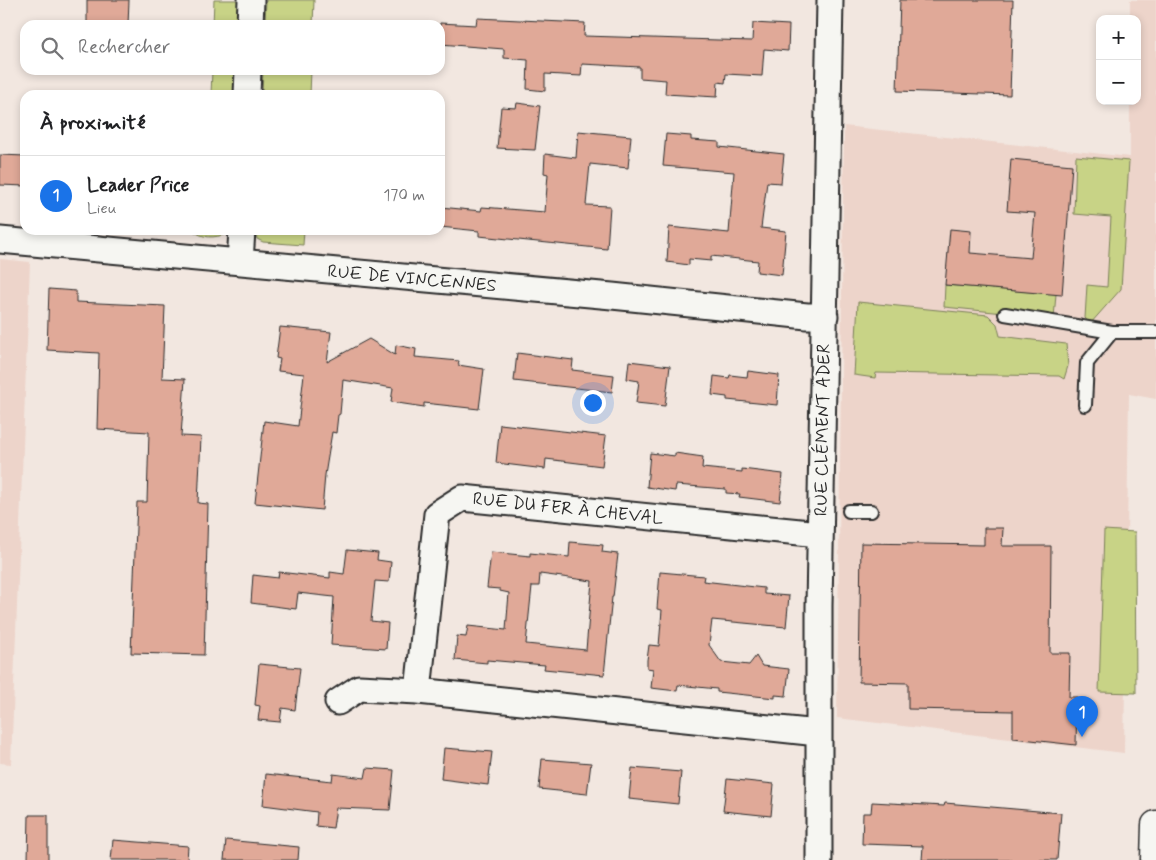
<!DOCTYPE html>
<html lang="fr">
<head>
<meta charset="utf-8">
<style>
  body { margin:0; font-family:Mynerve,sans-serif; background:#f2f2f2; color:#202124 }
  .controls { position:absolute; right:15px; top:15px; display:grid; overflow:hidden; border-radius:10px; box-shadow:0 2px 8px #0003 }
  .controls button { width:45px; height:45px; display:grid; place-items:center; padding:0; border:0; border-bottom:1px solid #e0e0e0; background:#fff; color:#202124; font:25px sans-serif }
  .you { position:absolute; left:592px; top:402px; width:18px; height:18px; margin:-12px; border:4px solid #fff; border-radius:50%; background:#1a73e8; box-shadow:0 0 0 8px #1a73e833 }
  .badge { display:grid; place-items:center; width:32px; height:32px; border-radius:50%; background:#1a73e8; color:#fff; font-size:16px; font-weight:700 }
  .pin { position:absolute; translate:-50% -41px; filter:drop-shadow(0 1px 2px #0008) }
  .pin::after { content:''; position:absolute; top:26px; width:18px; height:15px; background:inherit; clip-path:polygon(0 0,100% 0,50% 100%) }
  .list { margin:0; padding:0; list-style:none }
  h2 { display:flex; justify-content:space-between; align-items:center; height:65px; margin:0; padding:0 20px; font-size:21px }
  h2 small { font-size:16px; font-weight:400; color:#757577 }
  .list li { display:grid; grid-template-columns:32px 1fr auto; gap:15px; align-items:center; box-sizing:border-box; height:80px; padding:0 20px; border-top:1px solid #e0e0e0 }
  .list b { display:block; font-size:19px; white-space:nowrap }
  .list p { margin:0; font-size:16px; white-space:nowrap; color:#757577 }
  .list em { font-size:16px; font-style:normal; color:#757577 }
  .icon { flex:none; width:28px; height:28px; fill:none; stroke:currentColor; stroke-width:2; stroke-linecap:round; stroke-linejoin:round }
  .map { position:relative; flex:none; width:1156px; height:860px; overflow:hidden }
  .search { position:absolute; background:#fff; box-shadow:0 2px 8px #0003; left:20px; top:20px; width:425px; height:55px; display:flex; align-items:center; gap:12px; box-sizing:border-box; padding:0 18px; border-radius:15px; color:#757577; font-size:19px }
  .panel { position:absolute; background:#fff; box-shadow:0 2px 8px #0003; left:20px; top:90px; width:425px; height:145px; border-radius:15px }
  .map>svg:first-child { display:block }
  .built { fill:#edd4ca }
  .green { fill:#c8d386; stroke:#7a7f58 }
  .building { fill:#e0a998; stroke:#2b2b2b; fill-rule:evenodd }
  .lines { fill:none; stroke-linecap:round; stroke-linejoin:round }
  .lane-casing { stroke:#2b2b2b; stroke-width:16 }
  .street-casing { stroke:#2b2b2b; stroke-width:29 }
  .secondary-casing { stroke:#2b2b2b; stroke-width:31 }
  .lane { stroke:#f6f6f2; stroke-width:12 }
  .street { stroke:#f6f6f2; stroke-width:25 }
  .secondary { stroke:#f6f6f2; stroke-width:28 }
  .labels { text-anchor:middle; stroke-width:4.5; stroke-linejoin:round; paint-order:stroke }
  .street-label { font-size:18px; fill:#2b2b2b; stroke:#f6f6f2 }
</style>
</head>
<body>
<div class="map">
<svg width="1156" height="860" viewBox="0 0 1156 860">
  <rect width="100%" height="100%" fill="#f2e7e0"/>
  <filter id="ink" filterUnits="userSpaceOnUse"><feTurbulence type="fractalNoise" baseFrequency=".02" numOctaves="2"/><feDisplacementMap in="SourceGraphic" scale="10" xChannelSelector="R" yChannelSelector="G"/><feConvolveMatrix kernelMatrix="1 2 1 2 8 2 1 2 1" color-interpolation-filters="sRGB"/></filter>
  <g filter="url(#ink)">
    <!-- built -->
    <path class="built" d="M1130,0h26v399l-27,-5 -5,359 -287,-35 7,-592 286,31v-56h7v-82h-7z
      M0,259l30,3 -19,502 -11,-1z"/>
    <!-- green -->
    <path class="green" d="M214,0h25l-1,25h-25z
      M266,0h48l-1,25h-48z
      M212,70h24l-1,25h-24z
      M263,70h48l-1,25h-48z
      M1076,156l53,5 -8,128 -31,35 -5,-6 2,-33 20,2 4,-70 -37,-3z
      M192,230h37l-2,4c-14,4 -23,5 -35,-4z
      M256,230h48l-1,15 -40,-3 -6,-3z
      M945,285l111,9 -2,24 -110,-11z
      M858,302l130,13 9,9 3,12 66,8 2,22 -4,13 -5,-3 -183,-3 -1,5 -21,-3z
      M1104,530l31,2 1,161 -37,-1z"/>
    <!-- building -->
    <path class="building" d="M87,0h42l-1,25h-41z
      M900,0h113l-3,95 -113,-4z
      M477,18l108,5 -1,13 134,4 34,1 1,-18 36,2 -1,26 -24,-2 -2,27 -36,-2 -1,9 -7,-1 -1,15 -52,-3 1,-14 -26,-2v-11l-58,-3 -1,12 -36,-2v17l-18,-2 1,-29 -24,-2v-9l-64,-5v-21l36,2z
      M517,103l23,3 -5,44 -38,-2 4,-41 15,1z
      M578,131l53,5 -3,32 -38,-4 -4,41 24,1 -3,43 -128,-13v-5l-39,-4v-20l41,4 1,-4 63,5 3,-38 -4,-1 1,-19 31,4z
      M666,134l25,2v4l28,2v5l65,7 -3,29 -14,-1 -6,46 25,3 -4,44 -25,-3 1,-11 -47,-5v5l-22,-2v6l-22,-3 2,-35 60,6 5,-61 -71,-6z
      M0,155l25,1v30l-25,-1z
      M1011,159l61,6 -10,130 -117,-10 5,-56 21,2 -1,22 61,5 4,-45 -28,-2z
      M49,289l27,2v11l89,4 -3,72 23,1 -4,57 20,1 -3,66 10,1 -4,151 -73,-2 6,-151h10l2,-70 -52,-3 2,-76 -52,-3z
      M280,327l51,5 -4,30 42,-23 26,16 1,-10 20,4 -1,8 44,4 -1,4 26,4 -5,40 -55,-6v4l-33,-5 2,-14 -50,-8 -3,34 -2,1 -2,18 -4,-1 -7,43 -3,35 -67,-7 9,-82 34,5 6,-52 -26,-3 2,-12 -4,-1z
      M517,353l56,7 -1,10 42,5 -2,17 -98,-11z
      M629,361l41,5 -5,40 -29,-3 3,-22 -12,-2z
      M748,371l31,4 -2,30 -50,-5v-3l-15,-2 2,-19 15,2 1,-3 17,2z
      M500,424l106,12 -4,30 -56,-7 -1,10 -49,-6z
      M650,453l25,3v-3l28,4 -1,11 40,4v-3l41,5 -3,28 -41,-5 1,-3 -14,-1v-4l-50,-4 -1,6 -28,-4z
      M984,528h19l-1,18h49l-1,107h20l-1,44h8l-1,48 -63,-7v-27l-105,-2v-26l-49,-1 2,-139 123,2z
      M570,542l33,3 -1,7 16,2 -5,43h-1l-8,78 -60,-6 1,-4 -58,-5v3l-32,-3 2,-24 9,1 2,-11 38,4 3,-37 -9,-2v-2l-13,-1 4,-36 39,4v-3l39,4zM540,574l52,7 -6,69 -60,-6 6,-58h7z
      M347,550l31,3 -1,7 14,2 -2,20 -14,-1 -4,40 17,2 -2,26 -55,-4 3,-48 -36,-4 -2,16 -45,-6 2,-28 25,3 1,-6 51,6v-6l14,2z
      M660,572l44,4 -1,5 61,7v6l25,2 -3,31 -74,-7 -3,25 12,17 28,3 7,-9 6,10 27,3 -3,27 -11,-1v3l-58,-6v-3l-39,-4 -1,6 -26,-3 2,-19 -6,-1v-8l2,-15 10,1 3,-36 -5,-1z
      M259,664l41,4 -5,42 -13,-2 -2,14 -22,-2 2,-14 -5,-1z
      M444,748l48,4 -4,33 -47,-6z
      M542,759l49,4 -4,31 -48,-5z
      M367,768l27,2 -4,40 -54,-2 -3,20 -17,-2 1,-14 -54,-7 3,-31 66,7 1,-7 32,4z
      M632,768l49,4 -3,32 -49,-5z
      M727,779l47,5 -3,32 -48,-5z
      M872,802l72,4 1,-3 116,10 -4,47h-135l1,-14 -61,-2 1,-31h8z
      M29,815h19v45h-20z
      M113,840l75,6 -1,14h-76z
      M226,840l73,7 -1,13h-74z"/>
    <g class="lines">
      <defs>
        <path id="lane" d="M1005,314l107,18h44
          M1085,405l2,-42 25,-31
          M849,511h22"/>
        <path id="street" d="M250,25l1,-25
          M247,95l1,-25
          M0,240l612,56 195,20h18
          M240,262l2,-32
          M338,702l21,-14 59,3
          M818,733l-400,-42 19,-177 25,-16 358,36
          M819,860v-254l11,-606"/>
        <path id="secondary" d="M1155,860l1,-35"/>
      </defs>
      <!-- lane casing -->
      <use href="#lane" class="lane-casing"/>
      <!-- street casing -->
      <use href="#street" class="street-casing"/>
      <!-- secondary casing -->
      <use href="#secondary" class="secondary-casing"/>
      <!-- lane -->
      <use href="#lane" class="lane"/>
      <!-- street -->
      <use href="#street" class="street"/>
      <!-- secondary -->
      <use href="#secondary" class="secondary"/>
    </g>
  </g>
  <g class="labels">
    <!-- street labels -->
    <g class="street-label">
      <text transform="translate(412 278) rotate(5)" y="6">RUE DE VINCENNES</text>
      <text transform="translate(822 430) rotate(-89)" y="6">RUE CLÉMENT ADER</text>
      <text transform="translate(568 508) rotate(6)" y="6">RUE DU FER À CHEVAL</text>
    </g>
  </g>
</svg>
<div class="controls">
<button>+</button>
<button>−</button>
</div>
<div class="you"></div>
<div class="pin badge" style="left:1082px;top:737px">1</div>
<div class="search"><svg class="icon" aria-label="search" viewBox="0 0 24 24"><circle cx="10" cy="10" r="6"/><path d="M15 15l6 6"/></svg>Rechercher</div>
<section class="panel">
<h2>À proximité<small></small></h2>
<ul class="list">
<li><span class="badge">1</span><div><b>Leader Price</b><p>Lieu</p></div><em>170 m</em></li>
</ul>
</section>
</div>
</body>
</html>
